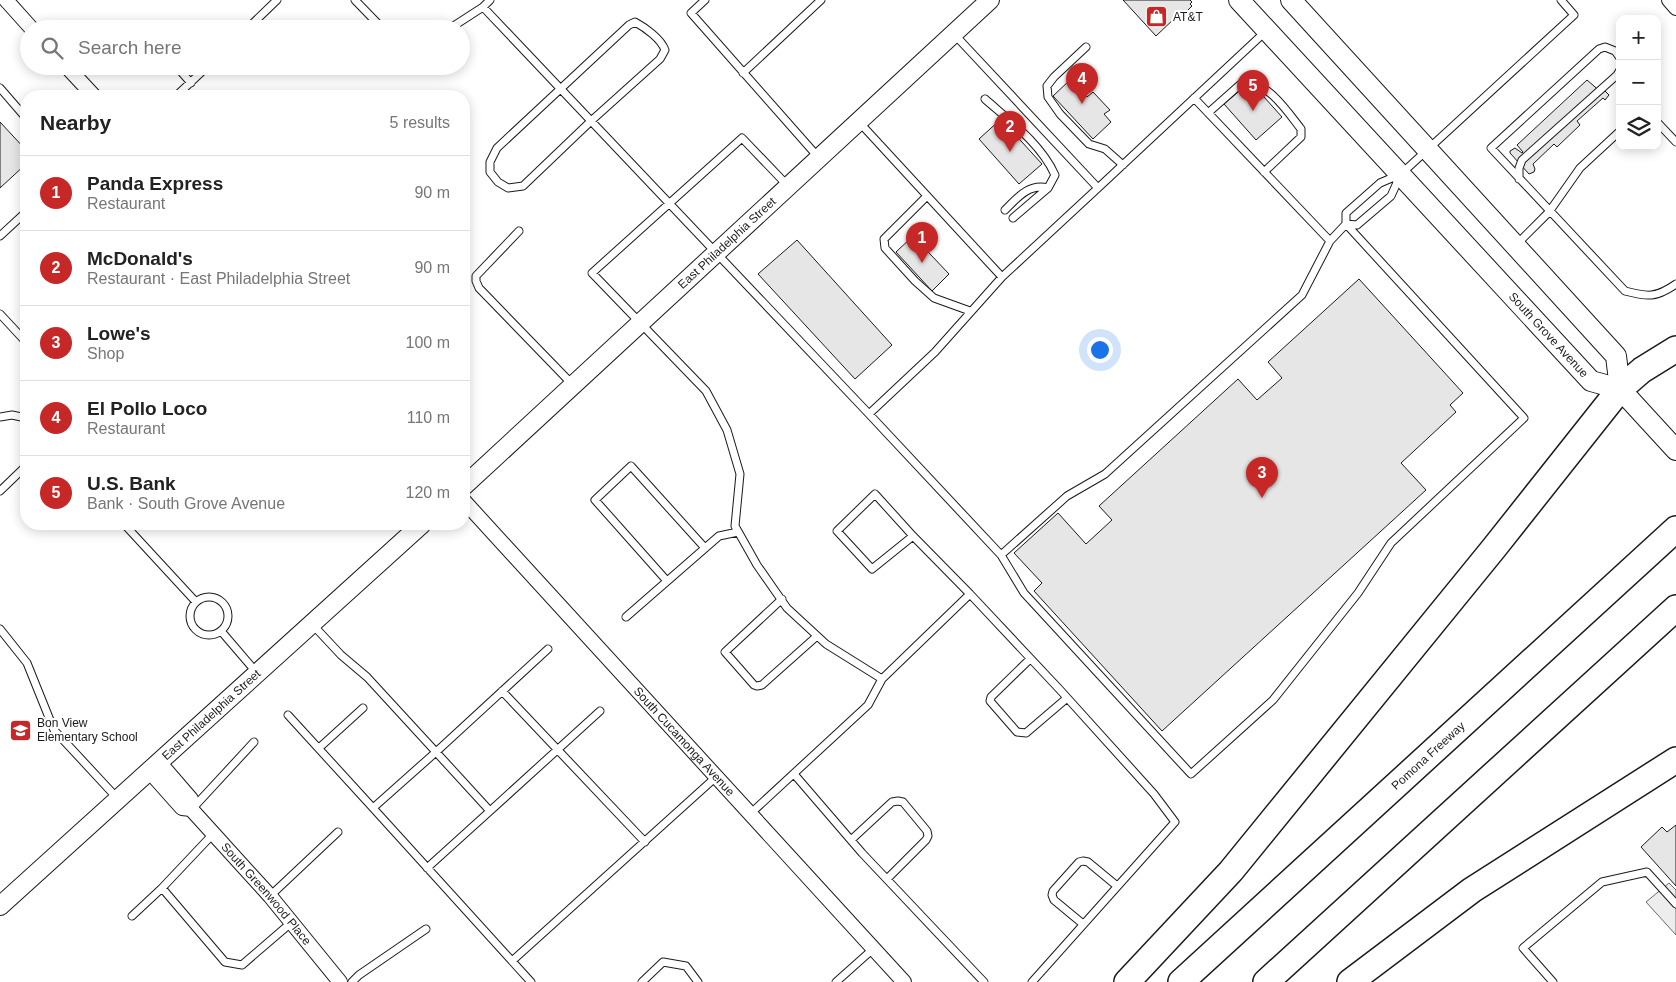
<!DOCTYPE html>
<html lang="en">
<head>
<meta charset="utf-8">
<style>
  body { margin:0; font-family:Arial,sans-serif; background:#f6f6f6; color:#222 }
  .controls { position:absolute; right:15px; top:15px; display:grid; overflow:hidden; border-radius:10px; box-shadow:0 2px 12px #0003 }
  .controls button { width:45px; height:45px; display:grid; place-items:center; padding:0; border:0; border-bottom:1px solid #e0e0e0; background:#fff; color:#222; font:25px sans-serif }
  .you { position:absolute; left:1099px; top:349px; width:18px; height:18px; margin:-12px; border:4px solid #fff; border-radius:50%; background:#1a73e8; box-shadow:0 0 0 8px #1a73e833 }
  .badge { display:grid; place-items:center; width:32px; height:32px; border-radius:50%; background:#c62828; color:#fff; font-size:16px; font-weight:700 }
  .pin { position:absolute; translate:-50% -41px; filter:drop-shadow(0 1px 2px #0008) }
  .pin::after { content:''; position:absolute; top:26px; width:18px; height:15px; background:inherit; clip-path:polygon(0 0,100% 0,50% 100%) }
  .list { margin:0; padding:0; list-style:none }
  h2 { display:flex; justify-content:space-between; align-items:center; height:65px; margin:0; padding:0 20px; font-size:21px }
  h2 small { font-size:16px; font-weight:400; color:#767676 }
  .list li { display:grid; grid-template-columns:32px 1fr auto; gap:15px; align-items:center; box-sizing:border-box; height:75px; padding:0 20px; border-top:1px solid #e0e0e0 }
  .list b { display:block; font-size:19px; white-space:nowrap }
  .list p { margin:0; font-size:16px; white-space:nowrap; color:#767676 }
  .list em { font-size:16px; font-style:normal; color:#767676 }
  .icon { flex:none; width:28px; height:28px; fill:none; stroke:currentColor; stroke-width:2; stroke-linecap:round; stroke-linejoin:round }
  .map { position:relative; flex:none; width:1676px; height:982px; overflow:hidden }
  .search { position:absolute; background:#fff; box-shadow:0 2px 12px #0003; left:20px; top:20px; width:450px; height:55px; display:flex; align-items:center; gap:12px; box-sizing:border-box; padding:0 18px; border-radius:28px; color:#767676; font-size:19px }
  .panel { position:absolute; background:#fff; box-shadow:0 2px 12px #0003; left:20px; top:90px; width:450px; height:440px; border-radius:20px }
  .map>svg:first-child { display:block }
  .parking { fill:#ededed; stroke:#6a6a6a }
  .building { fill:#e6e6e6; stroke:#1a1a1a }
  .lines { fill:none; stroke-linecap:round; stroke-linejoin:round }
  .service-casing { stroke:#1a1a1a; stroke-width:9 }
  .minor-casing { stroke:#1a1a1a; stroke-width:16 }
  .tertiary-casing { stroke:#1a1a1a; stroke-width:20 }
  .secondary-casing { stroke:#1a1a1a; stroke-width:22 }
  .motorway-casing { stroke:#1a1a1a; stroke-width:28 }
  .service { stroke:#fff; stroke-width:7 }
  .minor { stroke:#fff; stroke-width:14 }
  .tertiary { stroke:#fff; stroke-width:18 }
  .secondary { stroke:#fff; stroke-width:20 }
  .motorway { stroke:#fff; stroke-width:25 }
  .labels { text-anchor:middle; stroke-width:4; stroke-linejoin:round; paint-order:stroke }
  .poi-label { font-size:12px; fill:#1a1a1a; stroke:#fff; text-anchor:start }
  .street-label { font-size:12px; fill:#1a1a1a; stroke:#fff }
</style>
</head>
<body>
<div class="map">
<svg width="1676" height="982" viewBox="0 0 1676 982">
  <rect width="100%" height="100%" fill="#fff"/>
  <!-- parking -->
  <path class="parking" d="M1669,883l7,7v45l-30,-33z"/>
  <!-- building -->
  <path class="building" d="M1123,0h67l2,2 -2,2 2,2 -14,14 -2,-3 -20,19z
    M1071,79l16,18 6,-5 17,18 -6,4 7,8 -18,17 -40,-43z
    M1587,80l15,13 3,-2 4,4 -4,5 -2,-2 -26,23 3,4 -23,22 -3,-3 -21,20 2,5 -1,3 -5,2 -19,-21v-2l5,-3 7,5 1,-1 -6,-7z
    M1244,87l5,6 6,-6 27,30 -26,23 -32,-36z
    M1001,119l41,45 -23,20 -40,-45z
    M0,122l26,28v14l-26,24z
    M913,236l36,38 -17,17 -36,-39z
    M797,240l95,105 -37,34 -97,-105z
    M1359,279l104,114 -13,12 6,7 -55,51 25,27 -264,241 -128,-140 8,-8 -28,-30 44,-40 28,31 26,-24 -13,-14 139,-127 19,21 25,-22 -14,-16z
    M1676,825v61l-35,-39 21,-20 5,5z"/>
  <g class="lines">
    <defs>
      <path id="service" d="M355,0l28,29
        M705,0l-14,13 128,145
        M483,7l386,407 66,-62 67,-75
        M635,22c11,6 26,17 30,28l-5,9 -69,62 -68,65 -15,2 -10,-6 -8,-10v-10l7,-14 132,-123z
        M247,29l30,-29
        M449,29l34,-22 7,-7
        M954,34l144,154 167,-156
        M1086,47l-32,30 -7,9 1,11 12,17 29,30 16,5 18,16
        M1620,58l-5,-7 -10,-4 -6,2 -108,99 134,143c23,6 31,7 51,-7
        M176,66l15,17
        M743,73l78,-73
        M0,88l26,30
        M176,96l32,-30
        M1194,98l136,143
        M985,99c25,22 56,45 70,76l-7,13 -35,30
        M1208,113l36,-32c25,2 43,30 57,48v8l-37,35
        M859,122l143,155 96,-89
        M1657,122l19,20
        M1519,179v-11l3,-8 95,-85 3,-5
        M927,196l-43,43 1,9 30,33 19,17 36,13
        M1005,210c12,-12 24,-27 43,-22
        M1346,224l11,1 34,-29 9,-20
        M519,231l-43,45v5l3,7 94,97
        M0,236l26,-24
        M1516,245l33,-33 31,-44 40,-37
        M0,314l26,28
        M869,414l132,141 23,38 167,181 82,-74 85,-107 33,-50 133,-125 -178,-194v-11l34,-30 21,-9 173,-159 -13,-15
        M0,417l12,-2 14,3
        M0,491l26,-25
        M124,524l72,78
        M913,536l-38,-42 -38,37 35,38 41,-33 57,58
        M1001,555l66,-59 38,-22 197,-179 28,-54 16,-17
        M667,581l-72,-81 36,-34 74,82
        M190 616a19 19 0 1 1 38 0a19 19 0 1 1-38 0Z
        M782,599l-57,53 29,33 3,1 5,-1 55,-49
        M626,617l93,-81 19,-4
        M312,624l29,31 26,22 69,75 -63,56 158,174
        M0,629l27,34 27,67 64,69
        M221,631l36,42
        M548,649l-112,103 54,59 110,-100
        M1030,659l-39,38 -1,4 27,31 9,1 41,-35
        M882,679l88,-85 91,97 93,103 21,28 -143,160
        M502,691l143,151
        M288,715l85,93
        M319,748l44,-40
        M794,774l68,79 122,129
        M193,808l61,-66
        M750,814l118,-109 14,-26 -56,-35 -39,-36 -30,-43 -22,-39 5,-52 -13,-44 -21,-39 -114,-118 150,-135 46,48
        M213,834l-51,54 63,74 17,3 50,-43
        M851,840l41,-38 6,-1 5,1 24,29 1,5 -2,4 -39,39
        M427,868l63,-57
        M270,896l68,-64
        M132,916l30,-28
        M1083,924l-29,-24 -2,-5 1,-4 26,-29 4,-1 5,1 29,24
        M512,961l204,-184
        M352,982l7,-7 67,-46
        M642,982l21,-20 23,4 12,16
        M836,982l37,-33
        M1553,982l-30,-34 79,-66 45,-10 29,32"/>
      <g id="minor">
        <path d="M6,0l26,29"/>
        <path d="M1669,0l7,8"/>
        <path d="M66,66l28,30"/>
        <path id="s1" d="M464,501l440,481"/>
        <path d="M159,762l32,37v10"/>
        <path id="s2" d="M149,771l33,37 9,1 79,87 70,86"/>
      </g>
      <g id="tertiary">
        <path id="s3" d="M464,486l526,-486"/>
        <path id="s4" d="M0,906l422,-382"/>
      </g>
      <g id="secondary">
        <path id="s5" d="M1239,0l352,381 29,8"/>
        <path d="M1291,0l325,356 4,33"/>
        <path d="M1620,389l56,61"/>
      </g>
      <g id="motorway">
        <path d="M1127,982l104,-111 263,-323 126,-159 22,-19 34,-21"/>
        <path id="s6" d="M1181,982l495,-453"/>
        <path d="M1266,982l410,-374"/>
        <path d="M1350,982l122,-92 204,-130"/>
      </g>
    </defs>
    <!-- service casing -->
    <use href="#service" class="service-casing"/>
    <!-- minor casing -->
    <use href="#minor" class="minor-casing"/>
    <!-- tertiary casing -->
    <use href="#tertiary" class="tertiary-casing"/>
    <!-- secondary casing -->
    <use href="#secondary" class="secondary-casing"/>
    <!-- motorway casing -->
    <use href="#motorway" class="motorway-casing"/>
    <!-- service -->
    <use href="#service" class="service"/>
    <!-- minor -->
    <use href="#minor" class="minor"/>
    <!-- tertiary -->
    <use href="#tertiary" class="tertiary"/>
    <!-- secondary -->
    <use href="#secondary" class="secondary"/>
    <!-- motorway -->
    <use href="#motorway" class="motorway"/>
  </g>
  <!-- icons -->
  <defs>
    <symbol id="shop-square" viewBox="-11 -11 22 22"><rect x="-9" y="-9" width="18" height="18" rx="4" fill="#c62828" stroke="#fff"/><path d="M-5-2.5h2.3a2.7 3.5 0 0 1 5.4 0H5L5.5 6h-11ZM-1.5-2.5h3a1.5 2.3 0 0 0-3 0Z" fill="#fff"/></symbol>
    <symbol id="school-square" viewBox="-11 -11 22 22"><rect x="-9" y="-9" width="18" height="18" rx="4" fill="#c62828" stroke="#fff"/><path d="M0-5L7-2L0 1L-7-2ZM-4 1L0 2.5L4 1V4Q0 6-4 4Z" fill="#fff"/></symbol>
  </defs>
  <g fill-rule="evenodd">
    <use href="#shop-square" x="1144" y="4" width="25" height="25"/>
    <use href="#school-square" x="8" y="718" width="25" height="25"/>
  </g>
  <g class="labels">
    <!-- poi labels -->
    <g class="poi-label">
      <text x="1173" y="21">AT&amp;T</text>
      <text x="37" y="727">Bon View<tspan x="37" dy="14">Elementary School</tspan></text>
    </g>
    <!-- street labels -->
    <g class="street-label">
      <text dy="4" stroke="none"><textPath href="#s3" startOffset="358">East Philadelphia Street</textPath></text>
      <text dy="4" stroke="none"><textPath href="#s5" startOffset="456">South Grove Avenue</textPath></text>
      <text dy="4" stroke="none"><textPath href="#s4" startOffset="285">East Philadelphia Street</textPath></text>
      <text dy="4" stroke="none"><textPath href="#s1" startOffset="326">South Cucamonga Avenue</textPath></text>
      <text dy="4" stroke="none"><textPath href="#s6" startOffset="335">Pomona Freeway</textPath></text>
      <text dy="4" stroke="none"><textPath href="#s2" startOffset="172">South Greenwood Place</textPath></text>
    </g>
  </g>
</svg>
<div class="controls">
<button>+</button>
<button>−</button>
<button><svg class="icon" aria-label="layers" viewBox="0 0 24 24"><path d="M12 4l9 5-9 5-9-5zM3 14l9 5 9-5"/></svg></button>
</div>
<div class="you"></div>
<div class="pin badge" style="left:922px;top:263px">1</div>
<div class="pin badge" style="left:1010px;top:152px">2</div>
<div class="pin badge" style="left:1262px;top:498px">3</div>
<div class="pin badge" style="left:1082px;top:104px">4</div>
<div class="pin badge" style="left:1253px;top:111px">5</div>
<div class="search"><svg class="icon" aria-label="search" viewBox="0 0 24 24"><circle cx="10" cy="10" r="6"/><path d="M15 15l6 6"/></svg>Search here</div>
<section class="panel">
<h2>Nearby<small>5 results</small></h2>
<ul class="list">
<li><span class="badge">1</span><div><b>Panda Express</b><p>Restaurant</p></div><em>90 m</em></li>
<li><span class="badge">2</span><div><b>McDonald's</b><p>Restaurant · East Philadelphia Street</p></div><em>90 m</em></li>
<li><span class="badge">3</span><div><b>Lowe's</b><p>Shop</p></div><em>100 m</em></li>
<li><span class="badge">4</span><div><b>El Pollo Loco</b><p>Restaurant</p></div><em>110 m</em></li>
<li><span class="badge">5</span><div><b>U.S. Bank</b><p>Bank · South Grove Avenue</p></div><em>120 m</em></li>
</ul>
</section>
</div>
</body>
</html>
